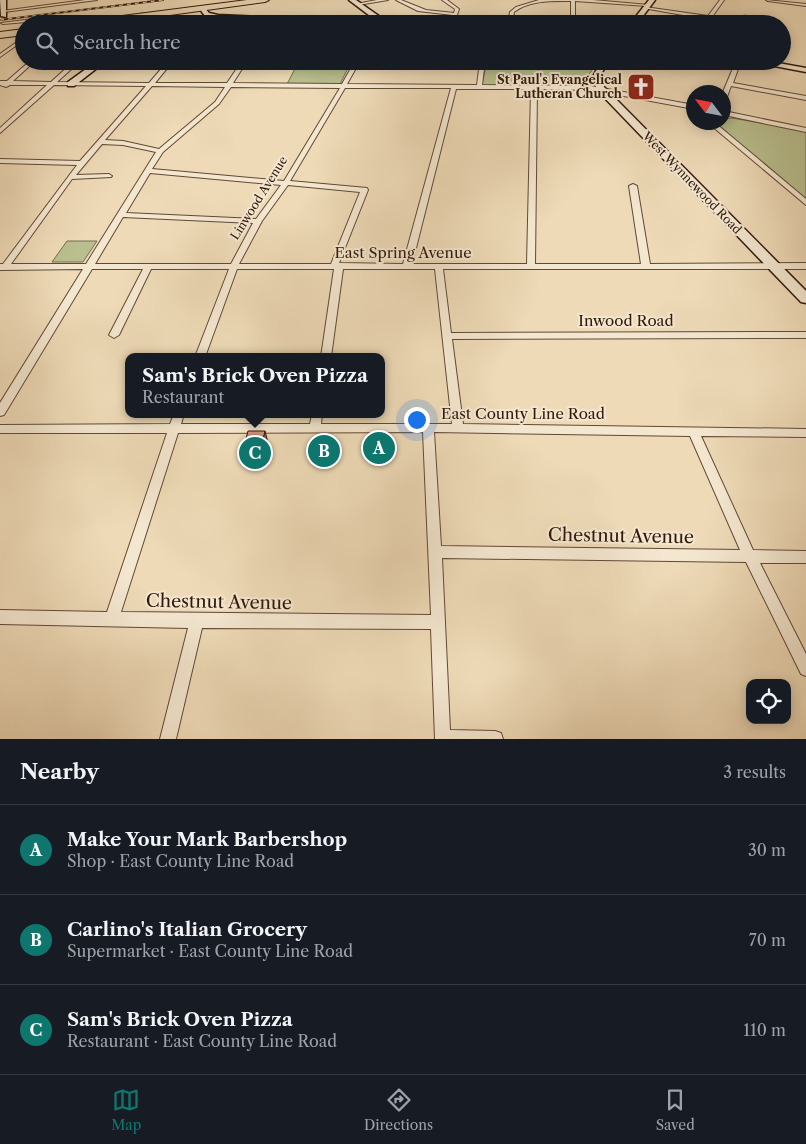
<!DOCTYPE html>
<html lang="en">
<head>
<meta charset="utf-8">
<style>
  body { margin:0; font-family:"Libre Caslon Text",serif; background:#242831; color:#f1f3f6 }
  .controls { position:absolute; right:15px; bottom:15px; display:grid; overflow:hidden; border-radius:10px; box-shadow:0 2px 12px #0003 }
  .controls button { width:45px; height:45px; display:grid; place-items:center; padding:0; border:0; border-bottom:1px solid #363941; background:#171b24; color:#f1f3f6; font:25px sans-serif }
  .compass { position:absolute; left:686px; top:85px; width:45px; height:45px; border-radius:50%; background:#171b24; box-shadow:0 2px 12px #0003; rotate:302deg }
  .you { position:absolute; left:416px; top:419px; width:18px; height:18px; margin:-12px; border:4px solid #fff; border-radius:50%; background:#1a73e8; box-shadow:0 0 0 8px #1a73e833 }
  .badge { display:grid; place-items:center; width:32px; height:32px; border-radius:50%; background:#0f766e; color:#fff; font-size:16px; font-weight:700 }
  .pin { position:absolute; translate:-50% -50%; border:2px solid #fff; box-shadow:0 1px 5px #0006 }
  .popup { position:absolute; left:125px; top:353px; width:260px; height:65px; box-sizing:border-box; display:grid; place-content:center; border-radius:10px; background:#171b24; filter:drop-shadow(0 1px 4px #0005); font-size:16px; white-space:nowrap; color:#9ea1a6 }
  .popup b { font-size:19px; color:#f1f3f6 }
  .popup::after { content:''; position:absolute; left:50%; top:100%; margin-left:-10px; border:10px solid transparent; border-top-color:#171b24 }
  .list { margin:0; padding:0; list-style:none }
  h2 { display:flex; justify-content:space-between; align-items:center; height:65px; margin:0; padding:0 20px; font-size:21px }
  h2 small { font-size:16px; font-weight:400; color:#9ea1a6 }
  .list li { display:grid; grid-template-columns:32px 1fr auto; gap:15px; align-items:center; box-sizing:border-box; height:90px; padding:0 20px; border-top:1px solid #363941 }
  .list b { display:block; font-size:19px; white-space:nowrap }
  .list p { margin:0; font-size:16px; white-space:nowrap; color:#9ea1a6 }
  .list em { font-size:16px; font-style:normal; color:#9ea1a6 }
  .icon { flex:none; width:28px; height:28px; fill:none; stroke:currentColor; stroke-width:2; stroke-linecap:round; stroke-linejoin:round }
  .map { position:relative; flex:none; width:806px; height:739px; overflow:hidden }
  .search { position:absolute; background:#171b24; box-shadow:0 2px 12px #0003; left:15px; right:15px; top:15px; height:55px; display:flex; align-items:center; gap:12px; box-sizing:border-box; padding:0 18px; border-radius:28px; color:#9ea1a6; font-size:19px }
  .sheet { height:335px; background:#171b24 }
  nav { display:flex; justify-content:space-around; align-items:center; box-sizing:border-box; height:70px; border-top:1px solid #363941; background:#171b24; font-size:14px; color:#9ea1a6 }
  nav a { display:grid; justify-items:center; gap:2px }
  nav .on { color:#0f766e }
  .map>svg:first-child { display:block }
  .green { fill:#b9bf8e; stroke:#766c4c }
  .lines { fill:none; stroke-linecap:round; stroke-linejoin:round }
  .stream { stroke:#707a6b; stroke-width:1 }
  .street-casing { stroke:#614935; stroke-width:2 }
  .secondary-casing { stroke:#32190a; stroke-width:3 }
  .highway-casing { stroke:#32190a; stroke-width:2 }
  .street { fill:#f4e7d0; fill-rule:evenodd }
  .secondary { fill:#f4e7d0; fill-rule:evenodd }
  .highway { fill:#eedab7; fill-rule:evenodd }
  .rail-casing { stroke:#32190a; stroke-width:2 }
  .rail { stroke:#f4e7d0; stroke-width:1; stroke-dasharray:4; stroke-linecap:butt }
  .wall { fill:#b98470; stroke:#32190a }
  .shaded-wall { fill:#966b5b; stroke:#32190a }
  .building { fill:#d79982; stroke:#32190a }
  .labels { text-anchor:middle; stroke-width:4; stroke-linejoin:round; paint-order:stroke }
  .far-poi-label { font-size:12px; font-weight:bold; fill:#32190a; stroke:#f4e7d0; text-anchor:end }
  .far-street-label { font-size:12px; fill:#32190a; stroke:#f4e7d0 }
  .street-label { font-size:15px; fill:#32190a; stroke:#f4e7d0 }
  .near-street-label { font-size:18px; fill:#32190a; stroke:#f4e7d0 }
</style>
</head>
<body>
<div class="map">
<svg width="806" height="739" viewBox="0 0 806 739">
  <rect width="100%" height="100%" fill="#eedab7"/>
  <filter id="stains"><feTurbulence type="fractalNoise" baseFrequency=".004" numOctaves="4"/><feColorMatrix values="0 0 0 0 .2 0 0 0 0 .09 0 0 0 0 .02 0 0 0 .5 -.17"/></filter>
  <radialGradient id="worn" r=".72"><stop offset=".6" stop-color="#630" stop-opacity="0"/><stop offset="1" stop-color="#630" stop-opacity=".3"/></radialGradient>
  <!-- green -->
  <path class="green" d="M487,61h112l-10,13 1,10 -3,2 -105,-1z
    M297,65l51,3 -8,16h-53z
    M732,118l74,13v69l-88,-74v-3l6,-1v-3z
    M67,241h30l-14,21h-31z"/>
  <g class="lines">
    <!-- stream -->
    <path class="stream" d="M744,15l14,2"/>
    <defs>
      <path id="street" d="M85,0h12l-93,12 -2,-1z
        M377,0h11l-30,5 -2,-1z
        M396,0h5l25,10 28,3 1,-4 -13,-9h5l12,9 -5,15h-4l3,-9 -35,-4z
        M539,0h54l56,5 -2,1 -72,-5v23h-4v-23c-19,0 -41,-1 -57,11l-2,12h-4l2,-12 6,-5z
        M720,0h4l-17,24 -4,-1 3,-4 -63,-11 2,-1 63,9z
        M766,0l40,4v2l-38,-5z
        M211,16l4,1 -6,7h-5z
        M42,18v6h-4v-3l-35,3 -2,-1z
        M24,37v3l-24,17v-3z
        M30,61h5l-22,20 38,1 23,-21 24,1 3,2 -3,2 -21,-2 -20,18 92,1 19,-22h5l-18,22h72l15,-22h5l-14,22 109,1 13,-23h5l-13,23 130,1 3,-24h5l-3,24 109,1 103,19v4l-103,-19 -54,-1 -2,175h106l-12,-78 4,-2 4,2 13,78 156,-1v6h-363l8,64 355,-1v6l-354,1 11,85 343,5v8l-105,-1 52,114 53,1v12h-46l46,91v22l-5,-2 -55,-112 -304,-4 8,172 45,1 6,2 2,6h-68l-4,-110 -229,-1 -26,111h-16l28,-111 -188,-4v-14l107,2 60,-179h-167v-8l170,-1 4,-10h10l-3,10h129l2,-10h10l-1,10h131l-17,-155h-92l-12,88h-10l13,-88h-97l-32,88h-10l34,-88h-78l-32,66 -5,3 -5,-3 34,-66h-51l-88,146 -4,1v-13l83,-134 -83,1v-6h3l74,-99 -77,-2v-4l80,2 66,-75 -92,-1 -54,48v-5l47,-43h-37l-4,2 -6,-2v-4h7zM152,86l73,1 -10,15 -56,47 -36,-8 -18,-1zM231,87l109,1 -56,93 -132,-12 11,-17 56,-48zM345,88h106l-48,176 -64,-1 29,-73 -1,-2 -77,-7zM456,89h75l-4,175h-115zM102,144l21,1 33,7 -70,112h-75l61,-85 39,-2 1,-1 -3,-2 -33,1zM150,173l131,12 -25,34 -130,-6zM288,185l72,7 -29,72h-92l23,-43zM123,217l130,6 -22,41h-136zM423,432l8,183 -310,-3 57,-179zM434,432l256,4 50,114 -299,-4z
        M736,61h5l-8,22 73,13v4l-75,-14 -4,11 -3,2 -1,-7z
        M724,111l82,17v4l-82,-17z
        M707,122h7l92,77v6z"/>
      <path id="secondary" d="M0,0h6v17l-5,-1z
        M349,0h7l27,19 2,3 7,2h-58l-116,-5 -13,-3 -6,-8 5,-1 5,6 9,2 160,7z
        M649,0h6l-18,24h-7z
        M142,14l2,1 5,9h-6l-4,-8z
        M97,61h9l-32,25h-6v-4z
        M601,61h8l-8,13 3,13 202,204v12l-5,-1 -204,-212 -4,-13z
        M748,61h19l39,7v4z"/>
      <path id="highway" d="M247,0h22l-4,2 -161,22h-25l4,-3z
        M24,29v6l-24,3v-6z"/>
    </defs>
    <!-- street casing -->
    <use href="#street" class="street-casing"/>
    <!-- secondary casing -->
    <use href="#secondary" class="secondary-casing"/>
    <!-- highway casing -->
    <use href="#highway" class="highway-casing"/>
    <!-- street -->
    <use href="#street" class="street"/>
    <!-- secondary -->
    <use href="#secondary" class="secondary"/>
    <!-- highway -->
    <use href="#highway" class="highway"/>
    <defs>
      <path id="rail" d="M0,20l163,-20"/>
    </defs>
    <!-- rail casing -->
    <use href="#rail" class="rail-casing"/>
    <!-- rail -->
    <use href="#rail" class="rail"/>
  </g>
  <!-- wall -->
  <path class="wall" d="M643,61h25l-3,4h-7z
    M267,439l-6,27h-17l-3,-8z"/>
  <!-- shaded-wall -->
  <path class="shaded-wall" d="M265,431l2,8 -6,27 -3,-7z"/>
  <!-- building -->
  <path class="building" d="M248,431h17l-7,28 -17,-1z"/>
  <!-- icons -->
  <defs>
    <symbol id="church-square" viewBox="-11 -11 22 22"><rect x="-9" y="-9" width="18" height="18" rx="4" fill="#8f2418" stroke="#f4e7d0"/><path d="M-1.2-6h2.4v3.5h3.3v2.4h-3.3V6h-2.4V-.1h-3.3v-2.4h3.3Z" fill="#fff"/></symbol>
  </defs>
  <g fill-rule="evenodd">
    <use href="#church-square" x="625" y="71" width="32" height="32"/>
  </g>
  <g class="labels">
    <!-- far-poi labels -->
    <g class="far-poi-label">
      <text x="622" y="84">St Paul's Evangelical<tspan x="622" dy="14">Lutheran Church</tspan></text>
    </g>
    <!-- far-street labels -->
    <g class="far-street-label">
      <text transform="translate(692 183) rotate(46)" y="4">West Wynnewood Road</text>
      <text transform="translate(259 198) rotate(-58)" y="4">Linwood Avenue</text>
    </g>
    <!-- street labels -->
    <g class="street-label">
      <text x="403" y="258">East Spring Avenue</text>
      <text x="626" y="326">Inwood Road</text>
      <text x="523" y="419">East County Line Road</text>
    </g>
    <!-- near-street labels -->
    <g class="near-street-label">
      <text transform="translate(621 536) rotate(1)" y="6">Chestnut Avenue</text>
      <text transform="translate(219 602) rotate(1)" y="6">Chestnut Avenue</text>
    </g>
  </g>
  <rect width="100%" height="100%" filter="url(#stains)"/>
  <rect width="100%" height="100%" fill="url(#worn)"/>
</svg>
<div class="controls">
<button><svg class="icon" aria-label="locate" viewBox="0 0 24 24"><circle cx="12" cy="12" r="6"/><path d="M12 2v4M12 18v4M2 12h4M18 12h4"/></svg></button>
</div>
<svg class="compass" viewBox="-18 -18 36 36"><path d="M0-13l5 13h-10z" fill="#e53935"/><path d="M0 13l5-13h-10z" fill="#9ea1a6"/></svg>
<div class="you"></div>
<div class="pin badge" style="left:379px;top:448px">A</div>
<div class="pin badge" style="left:324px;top:451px">B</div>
<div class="pin badge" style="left:255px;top:453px">C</div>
<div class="popup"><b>Sam's Brick Oven Pizza</b>Restaurant</div>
<div class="search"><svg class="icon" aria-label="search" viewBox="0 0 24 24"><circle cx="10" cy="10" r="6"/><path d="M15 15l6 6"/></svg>Search here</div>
</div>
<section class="sheet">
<h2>Nearby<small>3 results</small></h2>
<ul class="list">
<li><span class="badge">A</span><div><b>Make Your Mark Barbershop</b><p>Shop · East County Line Road</p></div><em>30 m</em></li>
<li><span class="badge">B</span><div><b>Carlino's Italian Grocery</b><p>Supermarket · East County Line Road</p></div><em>70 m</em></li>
<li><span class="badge">C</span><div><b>Sam's Brick Oven Pizza</b><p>Restaurant · East County Line Road</p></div><em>110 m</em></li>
</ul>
</section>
<nav>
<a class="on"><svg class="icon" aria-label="map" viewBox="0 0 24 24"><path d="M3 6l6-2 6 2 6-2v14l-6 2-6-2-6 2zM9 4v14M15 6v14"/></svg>Map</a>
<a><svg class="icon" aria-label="directions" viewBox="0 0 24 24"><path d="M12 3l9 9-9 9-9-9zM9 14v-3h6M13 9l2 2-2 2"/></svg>Directions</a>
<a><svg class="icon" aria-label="saved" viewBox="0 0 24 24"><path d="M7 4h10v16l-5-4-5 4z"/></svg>Saved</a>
</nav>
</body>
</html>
